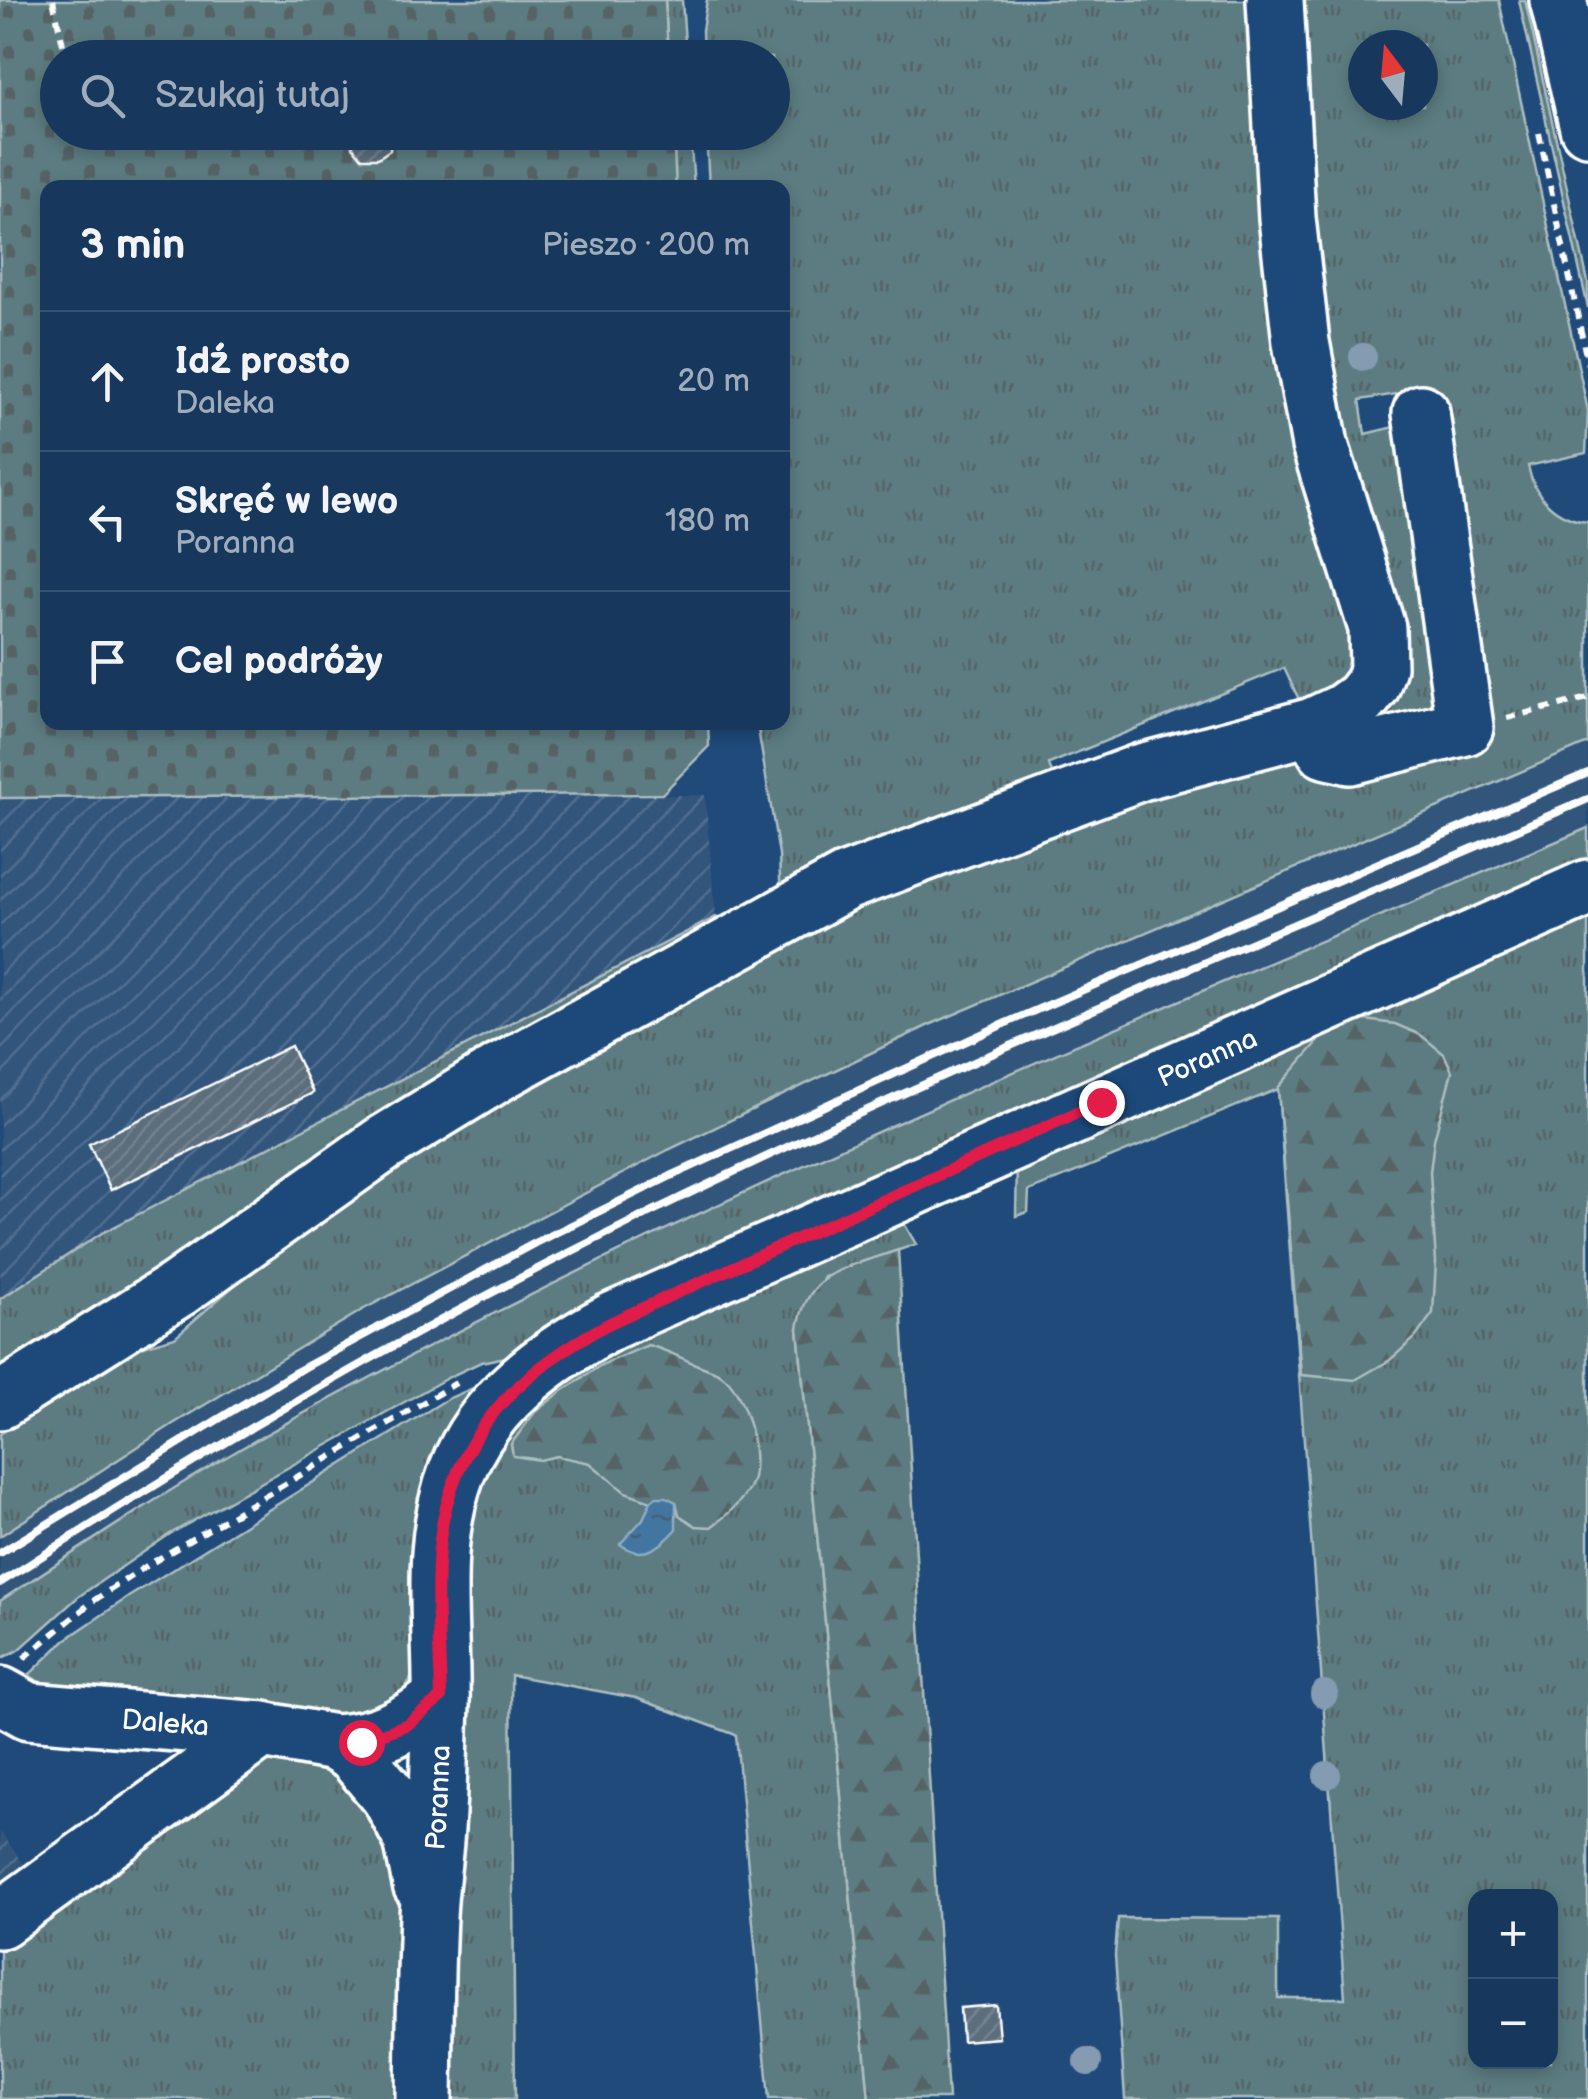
<!DOCTYPE html>
<html lang="pl">
<head>
<meta charset="utf-8">
<style>
  body { margin:0; font-family:"Balsamiq Sans",sans-serif; background:#244365; color:#f1f3f6 }
  .controls { position:absolute; right:30px; bottom:30px; display:grid; overflow:hidden; border-radius:20px; box-shadow:0 5px 15px #0003 }
  .controls button { width:90px; height:90px; display:grid; place-items:center; padding:0; border:0; border-bottom:2px solid #365272; background:#17385c; color:#f1f3f6; font:50px sans-serif }
  .compass { position:absolute; left:1348px; top:30px; width:90px; height:90px; border-radius:50%; background:#17385c; box-shadow:0 5px 15px #0003; rotate:344deg }
  .stop { position:absolute; width:30px; height:30px; margin:-22px; border:8px solid #e11d48; border-radius:50%; background:#fff }
  .stop.end { background:#e11d48; border-color:#fff; box-shadow:0 2px 10px #0008 }
  .list { margin:0; padding:0; list-style:none }
  h2 { display:flex; justify-content:space-between; align-items:center; height:130px; margin:0; padding:0 40px; font-size:42px }
  h2 small { font-size:32px; font-weight:400; color:#9eacbb }
  .list li { display:grid; grid-template-columns:65px 1fr auto; gap:30px; align-items:center; box-sizing:border-box; height:140px; padding:0 40px; border-top:2px solid #365272 }
  .list b { display:block; font-size:38px; white-space:nowrap }
  .list p { margin:0; font-size:32px; white-space:nowrap; color:#9eacbb }
  .list em { font-size:32px; font-style:normal; color:#9eacbb }
  .icon { flex:none; width:55px; height:55px; fill:none; stroke:currentColor; stroke-width:2; stroke-linecap:round; stroke-linejoin:round }
  .map { position:relative; flex:none; width:1588px; height:2099px; overflow:hidden }
  .search { position:absolute; background:#17385c; box-shadow:0 5px 15px #0003; left:40px; top:40px; width:750px; height:110px; display:flex; align-items:center; gap:25px; box-sizing:border-box; padding:0 35px; border-radius:55px; color:#9eacbb; font-size:38px }
  .panel { position:absolute; background:#17385c; box-shadow:0 5px 15px #0003; left:40px; top:180px; width:750px; height:550px; border-radius:20px }
  .map>svg:first-child { display:block }
  .built { fill:#31547b }
  .industrial { fill:url(#industrial-furrows) }
  .grass { fill:url(#grass-tufts); stroke:#adbec0; stroke-width:2.5; fill-rule:evenodd }
  .forest { fill:url(#forest-firs); stroke:#adbec0; stroke-width:2.5 }
  .cemetery { fill:url(#cemetery-stones); stroke:#adbec0; stroke-width:2.5 }
  .water { fill:url(#water-ripples); stroke:#8eacc6; stroke-width:2.5 }
  .building { fill:url(#building-hatch); stroke:#fff; stroke-width:2.5 }
  .lines { fill:none; stroke-linecap:round; stroke-linejoin:round }
  .minor-casing { stroke:#fff; stroke-width:62 }
  .major-casing { stroke:#fff; stroke-width:62 }
  .path { stroke:#fff; stroke-width:6; stroke-dasharray:10 8; stroke-linecap:butt }
  .minor { stroke:#1f4a7a; stroke-width:55 }
  .major { stroke:#1f4a7a; stroke-width:55 }
  .rail { stroke:#fff; stroke-width:8 }
  .tree { fill:#849bb2 }
  .route { stroke:#e11d48; stroke-width:12 }
  .labels { text-anchor:middle; stroke-width:8; stroke-linejoin:round; paint-order:stroke }
  .street-label { font-size:28px; fill:#fff; stroke:#1f4a7a }
</style>
</head>
<body>
<div class="map">
<svg width="1588" height="2099" viewBox="0 0 1588 2099">
  <defs>
    <pattern id="industrial-furrows" width="10" height="10" patternUnits="userSpaceOnUse" patternTransform="scale(2.5)"><rect width="10" height="10" fill="#31547b"/><path d="M-1 1l2-2M0 10L10 0M9 11l2-2" fill="none" stroke="#506e8f"/></pattern>
    <pattern id="grass-tufts" width="24" height="20" patternUnits="userSpaceOnUse" patternTransform="scale(2.5)"><rect width="24" height="20" fill="#5b7c81"/><path d="M3 7l-1-3M5 7V3M7 7l1-3M15 17l-1-3M17 17v-4M19 17l1-3" fill="none" stroke="#546466"/></pattern>
    <pattern id="forest-firs" width="22" height="20" patternUnits="userSpaceOnUse" patternTransform="scale(2.5)"><rect width="22" height="20" fill="#5b7c81"/><path d="M5 1l3.5 6h-7zM16 11l3.5 6h-7z" fill="#546466"/></pattern>
    <pattern id="cemetery-stones" width="16" height="16" patternUnits="userSpaceOnUse" patternTransform="scale(2.5)"><rect width="16" height="16" fill="#5b7c81"/><path d="M2 7V4a2 2 0 0 1 4 0v3zM10 15v-3a2 2 0 0 1 4 0v3z" fill="#546466"/></pattern>
    <pattern id="water-ripples" width="26" height="14" patternUnits="userSpaceOnUse" patternTransform="scale(2.5)"><rect width="26" height="14" fill="#4374a0"/><path d="M2 4q2-2 4 0t4 0M15 11q2-2 4 0t4 0" fill="none" stroke="#485e72"/></pattern>
    <pattern id="building-hatch" width="6" height="6" patternUnits="userSpaceOnUse" patternTransform="scale(2.5)"><rect width="6" height="6" fill="#5b6d7c"/><path d="M-1 1l2-2M0 6l6-6M5 7l2-2" fill="none" stroke="#748390"/></pattern>
  </defs>
  <rect width="100%" height="100%" fill="#1f4a7a"/>
  <filter id="ink" filterUnits="userSpaceOnUse"><feTurbulence type="fractalNoise" baseFrequency=".01" numOctaves="2"/><feDisplacementMap in="SourceGraphic" scale="20" xChannelSelector="R" yChannelSelector="G"/><feConvolveMatrix kernelMatrix="1 2 1 2 8 2 1 2 1" color-interpolation-filters="sRGB"/></filter>
  <g filter="url(#ink)">
    <!-- built -->
    <path class="built" d="M1588,743v85l-598,255 -365,163 -386,204 -239,151v-65l173,-112 191,-115 304,-159 259,-124z"/>
    <!-- industrial -->
    <path class="industrial" d="M705,795l11,122 -614,316 -102,66v-501z
      M0,1831l51,71 -51,36z"/>
    <!-- grass -->
    <path class="grass" d="M665,0h17l4,57h-18z
      M707,0h550l100,627 -7,53 -45,32 -21,-44 -235,96 8,26 -276,114 -2,-49 -22,-132 25,-1v-534l-73,-1 -3,-54 66,-1v-74h-69l-1,-28z
      M1292,0h207l89,411 -2,42 -58,13c6,31 28,53 60,56v221l-661,283 -259,124 -304,159 -191,115 -173,112v-102l130,-84 45,-13 106,-92 224,-153 212,-107 75,-44 79,-39 339,-135 87,-7 45,8 150,-35 -21,-143 -44,-201 -67,11 5,34 33,-8 46,241 -12,46 -89,31c28,-24 57,-44 61,-83l-76,-260zM1363,45h60v60h-60z
      M1519,0h6l63,282v26z
      M673,133h17l4,54 -49,1 30,-19z
      M1588,828v42l-1059,482 -48,10 -34,16 -277,156 -92,63 -59,53 -19,9v-58c79,-52 158,-105 240,-152 431,-244 893,-427 1348,-621z
      M1588,905v1194h-463l-10,-144 3,-37 160,1v79h67l-67,-909 -249,102 -1,21 -12,4 1,-57zM1476,1896h74v166h-74z
      M716,917l9,21 -725,444v-83l102,-66z
      M895,1222l10,3 11,19 -92,33 -26,51 71,771h-100l-33,-364 -100,-37 -125,-23 4,424h-71l14,-487 17,-134 70,-96z
      M490,1381l-77,294 -17,29 -56,19 -118,-24 -150,-6 -30,-9 -13,-9 36,-35 65,-44 317,-197z
      M248,1757l66,6 52,34 38,90v212h-404v-161z"/>
    <!-- forest -->
    <path class="forest" d="M1365,1020l30,4 26,11 23,19 8,17 -18,69 -4,32 6,90 -3,51 -18,25 -25,22 -35,20 -54,-5 -23,-287 46,-53z
      M898,1250l50,849h-79l-71,-771c10,-60 51,-60 100,-78z
      M648,1345c19,5 32,13 50,20 7,3 15,5 22,9 26,15 44,89 29,114 -9,16 -24,29 -38,39l-15,-1 -17,-11 -3,-13 -20,-5 -5,4 -26,-9 -35,-29 -33,-7 -17,4 -27,-4 -2,-12 24,-32 26,-20 40,-27z"/>
    <!-- cemetery -->
    <path class="cemetery" d="M0,0h665l3,57 -610,1v74l615,1 3,54 -628,1v534l660,1 1,23 -47,48 -662,4z"/>
    <!-- water -->
    <path class="water" d="M656,1497h10l10,5v28c-16,18 -34,31 -56,14l23,-25 8,-18z"/>
    <!-- building -->
    <path class="building" d="M353,132h38l-1,18 -12,8h-16l-9,-11z
      M291,1046l22,47 -202,97 -22,-46z
      M996,2005l3,33 -37,3 -2,-33z"/>
    <g class="lines">
      <defs>
        <g id="minor">
          <path d="M1313,726l12,24 25,6 115,-29 -44,-314"/>
          <path d="M0,1401l178,-112 205,-145 119,-73 344,-189 295,-110 172,-46 30,-14 18,-13 11,-14 6,-18 -1,-39 -57,-183 -19,-103 -14,-124 -12,-218"/>
          <path id="s1" d="M0,1695l29,16 233,19 73,13 20,12 35,42 22,42 9,45"/>
          <path d="M335,1743c43,-2 74,-18 106,-45"/>
          <path d="M0,1920l262,-190"/>
          <path id="s2" d="M424,2099c1,-61 1,-122 4,-182 1,-26 5,-51 7,-76 4,-45 4,-91 6,-136 2,-79 -13,-158 16,-234 27,-70 91,-116 155,-150l976,-433"/>
        </g>
        <path id="major" d="M1558,0l30,127"/>
      </defs>
      <!-- minor casing -->
      <use href="#minor" class="minor-casing"/>
      <!-- major casing -->
      <use href="#major" class="major-casing"/>
      <!-- path -->
      <path class="path" d="M53,0l13,58
        M302,132l18,2
        M1539,133l49,232
        M1507,718l81,-20
        M24,1658l69,-57 55,-36 308,-182"/>
      <!-- minor -->
      <use href="#minor" class="minor"/>
      <!-- major -->
      <use href="#major" class="major"/>
      <!-- rail -->
      <path class="rail" d="M0,1553l294,-180 241,-130 136,-67 335,-153 582,-250
        M0,1583c178,-115 358,-222 547,-319 338,-173 692,-315 1041,-465"/>
    </g>
    <!-- trees -->
    <g class="tree">
      <circle cx="1363" cy="357" r="14"/>
      <circle cx="1324" cy="1694" r="14"/>
      <circle cx="1327" cy="1775" r="14"/>
      <circle cx="1088" cy="2062" r="14"/>
    </g>
  </g>
  <g class="lines" filter="url(#ink)">
    <!-- route -->
    <path class="route" d="M361,1742l47,-18 33,-26c-1,-58 -9,-120 2,-178 20,-97 85,-154 169,-198l489,-220"/>
  </g>
  <g class="labels">
    <!-- street labels -->
    <g class="street-label">
      <text dy="10" stroke="none"><textPath href="#s2" startOffset="1502">Poranna</textPath></text>
      <text dy="10" stroke="none"><textPath href="#s1" startOffset="170">Daleka</textPath></text>
      <text dy="10" stroke="none"><textPath href="#s2" startOffset="302">Poranna</textPath></text>
    </g>
  </g>
</svg>
<div class="controls">
<button>+</button>
<button>−</button>
</div>
<svg class="compass" viewBox="-18 -18 36 36"><path d="M0-13l5 13h-10z" fill="#e53935"/><path d="M0 13l5-13h-10z" fill="#9eacbb"/></svg>
<div class="stop" style="left:361px;top:1742px"></div>
<div class="stop end" style="left:1101px;top:1102px"></div>
<div class="search"><svg class="icon" aria-label="search" viewBox="0 0 24 24"><circle cx="10" cy="10" r="6"/><path d="M15 15l6 6"/></svg>Szukaj tutaj</div>
<section class="panel">
<h2>3 min<small>Pieszo · 200 m</small></h2>
<ul class="list">
<li><svg class="icon" aria-label="ahead" viewBox="0 0 24 24"><path d="M12 20V5M6 11l6-6 6 6"/></svg><div><b>Idź prosto</b><p>Daleka</p></div><em>20 m</em></li>
<li><svg class="icon" aria-label="left" viewBox="0 0 24 24"><path d="M17 20v-9H6M10 6l-5 5 5 5"/></svg><div><b>Skręć w lewo</b><p>Poranna</p></div><em>180 m</em></li>
<li><svg class="icon" aria-label="arrive" viewBox="0 0 24 24"><path d="M6 21V4h12l-3 4 3 4H6"/></svg><div><b>Cel podróży</b></div></li>
</ul>
</section>
</div>
</body>
</html>
